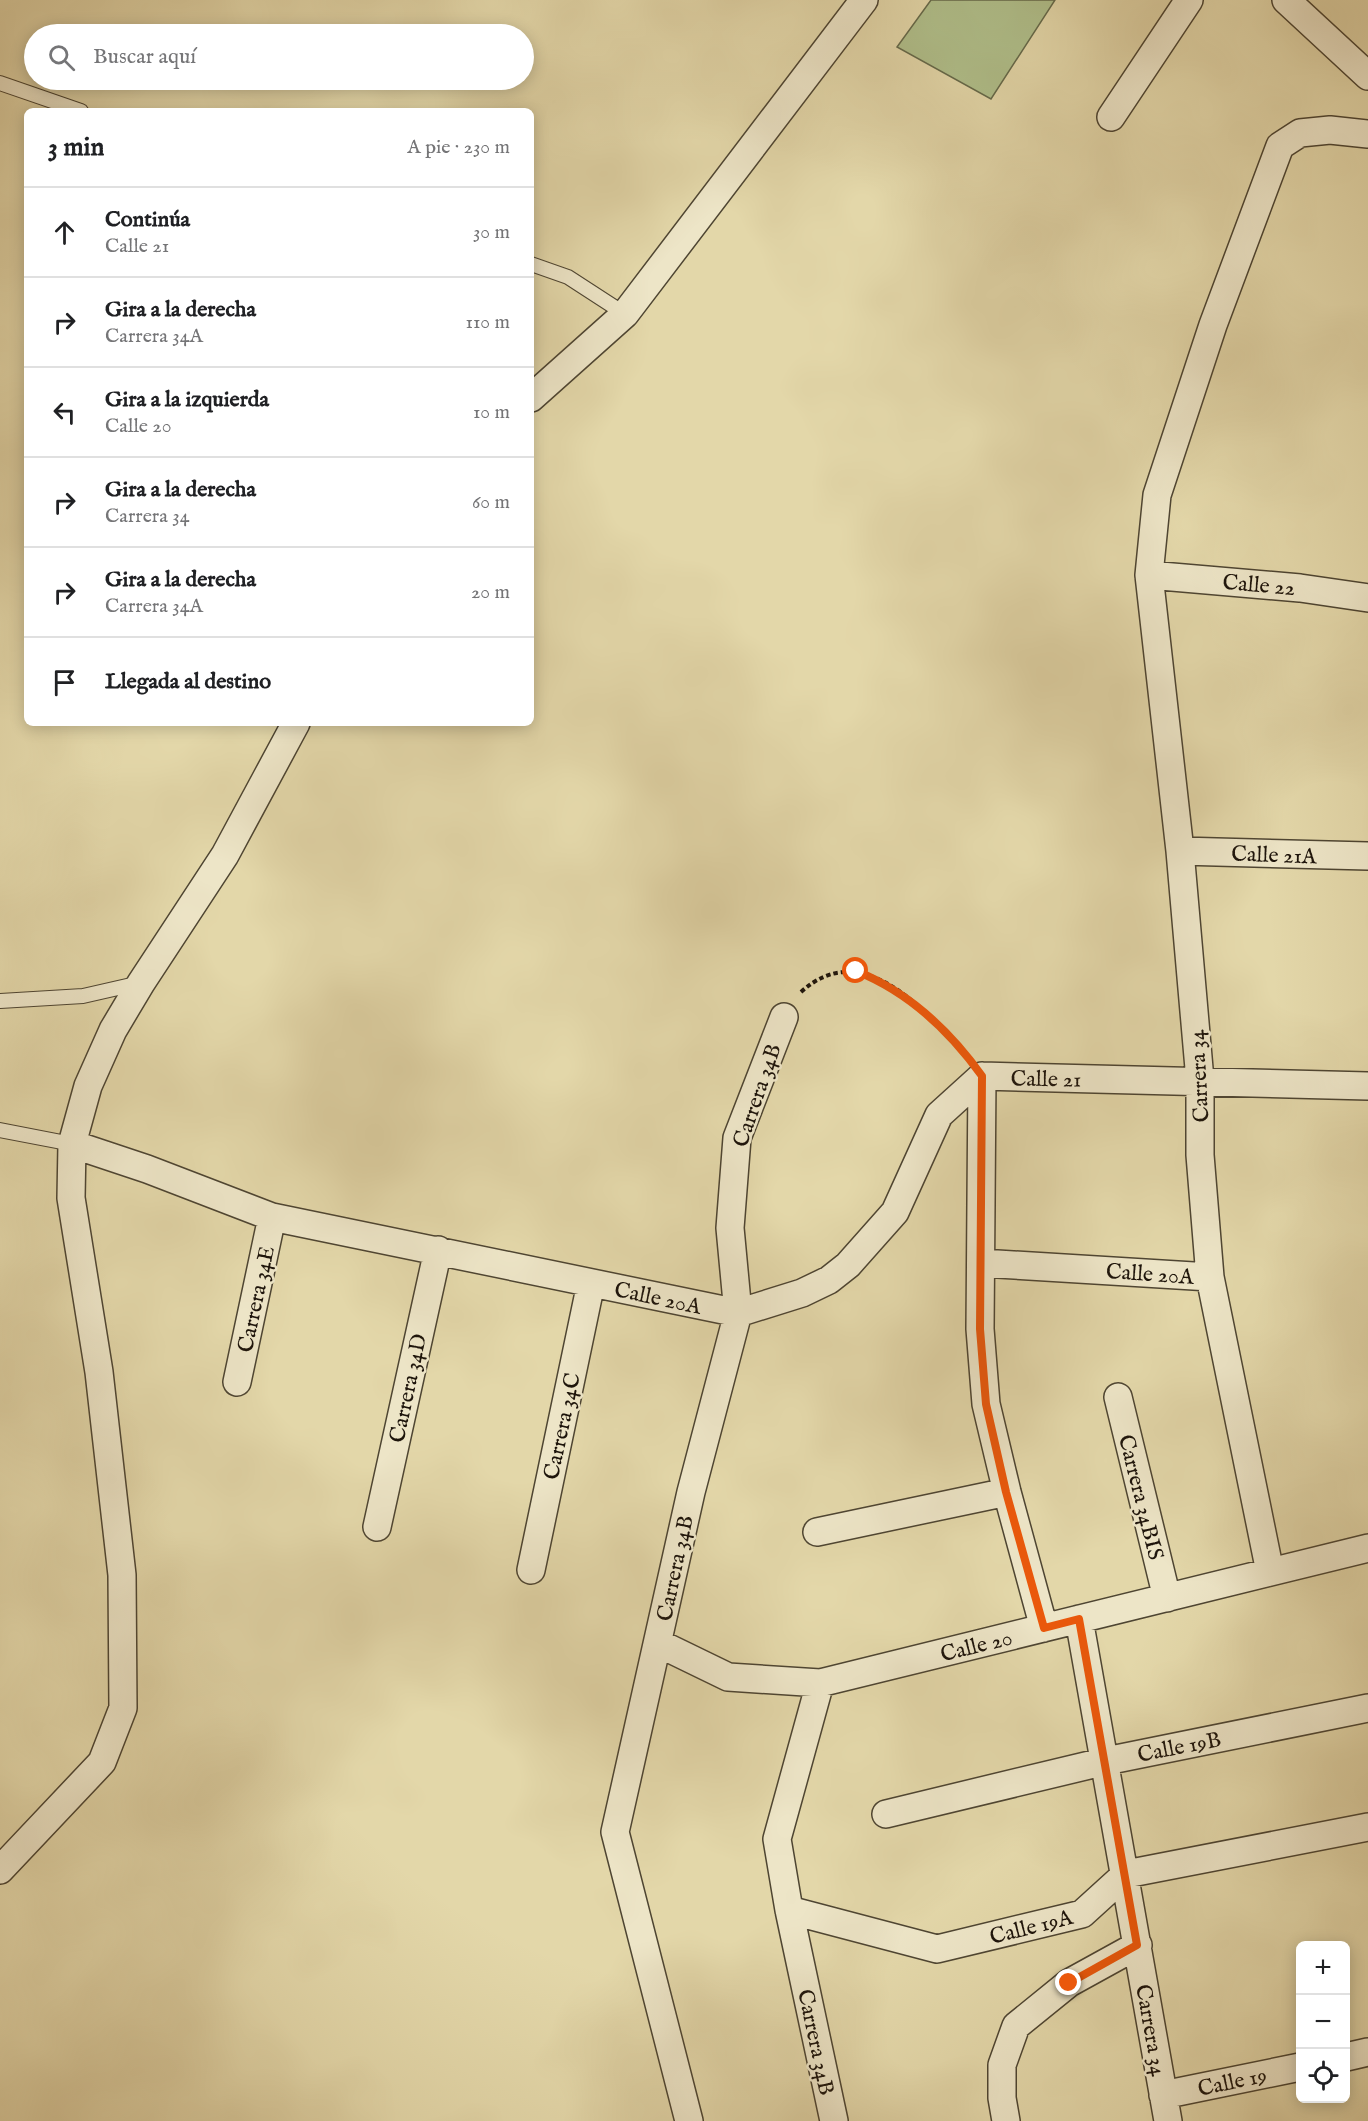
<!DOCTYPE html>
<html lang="es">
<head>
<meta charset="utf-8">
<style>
  body { margin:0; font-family:"IM FELL English",serif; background:#f2f2f2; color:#202124 }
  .controls { position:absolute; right:18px; bottom:18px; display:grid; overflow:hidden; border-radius:9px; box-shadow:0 3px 15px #0003 }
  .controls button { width:54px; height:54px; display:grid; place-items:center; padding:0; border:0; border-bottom:2px solid #e0e0e0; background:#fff; color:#202124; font:30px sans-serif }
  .stop { position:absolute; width:18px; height:18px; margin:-14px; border:4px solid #ea580c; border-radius:50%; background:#fff }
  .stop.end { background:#ea580c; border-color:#fff; box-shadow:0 2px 6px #0008 }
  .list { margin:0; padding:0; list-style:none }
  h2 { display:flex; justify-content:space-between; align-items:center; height:78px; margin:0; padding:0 24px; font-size:26px }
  h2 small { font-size:20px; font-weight:400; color:#757577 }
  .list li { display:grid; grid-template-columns:39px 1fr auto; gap:18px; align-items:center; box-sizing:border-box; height:90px; padding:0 24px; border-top:2px solid #e0e0e0 }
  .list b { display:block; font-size:22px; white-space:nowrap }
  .list p { margin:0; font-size:20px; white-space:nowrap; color:#757577 }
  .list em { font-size:20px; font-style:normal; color:#757577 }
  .icon { flex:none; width:33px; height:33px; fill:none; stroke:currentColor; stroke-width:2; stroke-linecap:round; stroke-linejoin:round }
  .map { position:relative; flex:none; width:1368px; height:2121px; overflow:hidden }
  .search { position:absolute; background:#fff; box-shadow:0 3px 15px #0003; left:24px; top:24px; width:510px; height:66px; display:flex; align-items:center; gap:15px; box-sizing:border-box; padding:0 21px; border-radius:33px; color:#757577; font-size:22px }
  .panel { position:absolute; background:#fff; box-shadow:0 3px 15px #0003; left:24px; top:108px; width:510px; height:618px; border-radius:9px }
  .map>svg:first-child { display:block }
  .grass { fill:#b0bf8b; stroke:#666a4b; stroke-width:1.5 }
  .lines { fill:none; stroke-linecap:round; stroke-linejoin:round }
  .lane-casing { stroke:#4e4532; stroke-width:16 }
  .street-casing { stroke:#4e4532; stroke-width:30 }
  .path { stroke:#1d140b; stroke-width:4; stroke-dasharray:4.5 3; stroke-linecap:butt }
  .lane { stroke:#ede5c7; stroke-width:14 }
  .street { stroke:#ede5c7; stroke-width:27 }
  .route { stroke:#ea580c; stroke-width:8 }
  .labels { text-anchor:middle; stroke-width:5; stroke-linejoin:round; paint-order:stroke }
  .street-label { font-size:22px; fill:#1d140b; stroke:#ede5c7 }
</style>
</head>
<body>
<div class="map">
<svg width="1368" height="2121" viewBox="0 0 1368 2121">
  <rect width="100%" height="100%" fill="#e3d7a9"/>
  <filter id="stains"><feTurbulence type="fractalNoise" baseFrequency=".00333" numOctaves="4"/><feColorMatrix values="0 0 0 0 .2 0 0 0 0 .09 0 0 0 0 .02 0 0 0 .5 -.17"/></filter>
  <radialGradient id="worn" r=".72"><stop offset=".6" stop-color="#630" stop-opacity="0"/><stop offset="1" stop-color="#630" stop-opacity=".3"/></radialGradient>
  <!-- grass -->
  <path class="grass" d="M931,0h124l-64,99 -94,-52z"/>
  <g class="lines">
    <defs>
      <path id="lane" d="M0,83l81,28
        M531,264l37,13 57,37
        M0,1001l83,-5 57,-13
        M0,1130l72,14"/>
      <path id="street" d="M1286,0l82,76
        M1111,117l78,-117
        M531,398l94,-84 239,-314
        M1149,575l151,13 68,10
        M1180,851l188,5
        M982,1076l-2,253 6,75 21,88 37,136
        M982,1076l386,10
        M72,1144l75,25 125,48 466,96 64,-20 27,-13 19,-15 47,-53 44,-97 43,-39
        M981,1263l229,14
        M237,1382l35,-165
        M1118,1397l49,201
        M377,1527l61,-277
        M817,1532l190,-40
        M531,1570l60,-287
        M1270,1572l-60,-295 -10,-122v-75l-20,-229 -31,-276 8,-80 56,-170 67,-179 20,-13 30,-3 38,4
        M1079,1619l89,502
        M658,1643l70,34 92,6 548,-135
        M820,1683l-43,156 12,71 45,211
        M886,1814l220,-53 262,-53
        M0,1870l102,-108 21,-54 -1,-133 -23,-203 -28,-174 1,-54 16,-58 25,-56 28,-47 84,-128 71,-132
        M789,1910l148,39 145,-35 44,-40 242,-47
        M1346,2057l22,-5
        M1163,2095l137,-28
        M689,2121l-74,-289 76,-340 47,-179 -8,-85 7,-90 47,-121
        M1006,2121l-4,-23v-33l14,-39 53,-43 69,-38"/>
    </defs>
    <!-- lane casing -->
    <use href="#lane" class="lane-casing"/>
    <!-- street casing -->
    <use href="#street" class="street-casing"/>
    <!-- path -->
    <path class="path" d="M801,992c60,-55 122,16 162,60"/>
    <!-- lane -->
    <use href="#lane" class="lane"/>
    <!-- street -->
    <use href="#street" class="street"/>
  </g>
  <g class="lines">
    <!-- route -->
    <path class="route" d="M856,971c53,21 93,59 126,105l-2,253 6,75 20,88 38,136 35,-9 58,326 -68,38"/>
  </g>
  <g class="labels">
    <!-- street labels -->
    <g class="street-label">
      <text transform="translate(1259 584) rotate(5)" y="8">Calle 22</text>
      <text transform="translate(1274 854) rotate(2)" y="8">Calle 21A</text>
      <text transform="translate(1198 1076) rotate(-93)" y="8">Carrera 34</text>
      <text transform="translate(1046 1078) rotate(1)" y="8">Calle 21</text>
      <text transform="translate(756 1095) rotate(-71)" y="8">Carrera 34B</text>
      <text transform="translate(1150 1273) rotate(4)" y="8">Calle 20A</text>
      <text transform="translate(658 1297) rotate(12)" y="8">Calle 20A</text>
      <text transform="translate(255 1299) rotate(-78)" y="8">Carrera 34E</text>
      <text transform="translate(407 1388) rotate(-78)" y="8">Carrera 34D</text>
      <text transform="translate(561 1426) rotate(-78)" y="8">Carrera 34C</text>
      <text transform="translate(1142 1497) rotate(76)" y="8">Carrera 34BIS</text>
      <text transform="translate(674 1568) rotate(-78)" y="8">Carrera 34B</text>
      <text transform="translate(976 1645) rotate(-14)" y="8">Calle 20</text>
      <text transform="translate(1179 1746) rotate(-11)" y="8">Calle 19B</text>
      <text transform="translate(1031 1926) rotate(-14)" y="8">Calle 19A</text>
      <text transform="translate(1152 2030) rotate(80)" y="8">Carrera 34</text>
      <text transform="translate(817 2042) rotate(78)" y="8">Carrera 34B</text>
      <text transform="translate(1232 2081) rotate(-12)" y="8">Calle 19</text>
    </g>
  </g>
  <rect width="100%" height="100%" filter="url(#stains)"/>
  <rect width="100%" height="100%" fill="url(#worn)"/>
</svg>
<div class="controls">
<button>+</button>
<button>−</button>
<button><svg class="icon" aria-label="locate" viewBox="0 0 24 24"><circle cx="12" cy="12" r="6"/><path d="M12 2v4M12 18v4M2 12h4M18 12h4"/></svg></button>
</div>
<div class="stop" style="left:856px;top:971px"></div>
<div class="stop end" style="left:1069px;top:1983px"></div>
<div class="search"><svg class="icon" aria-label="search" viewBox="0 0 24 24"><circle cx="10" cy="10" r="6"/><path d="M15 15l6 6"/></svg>Buscar aquí</div>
<section class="panel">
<h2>3 min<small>A pie · 230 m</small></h2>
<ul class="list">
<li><svg class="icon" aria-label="ahead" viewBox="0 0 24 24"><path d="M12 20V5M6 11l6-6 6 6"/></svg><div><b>Continúa</b><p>Calle 21</p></div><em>30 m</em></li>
<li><svg class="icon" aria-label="right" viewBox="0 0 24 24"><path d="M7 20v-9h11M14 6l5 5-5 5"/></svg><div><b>Gira a la derecha</b><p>Carrera 34A</p></div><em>110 m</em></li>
<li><svg class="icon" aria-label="left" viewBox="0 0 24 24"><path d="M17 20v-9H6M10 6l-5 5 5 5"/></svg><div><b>Gira a la izquierda</b><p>Calle 20</p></div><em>10 m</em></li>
<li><svg class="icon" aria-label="right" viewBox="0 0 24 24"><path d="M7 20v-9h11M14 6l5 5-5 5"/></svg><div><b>Gira a la derecha</b><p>Carrera 34</p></div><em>60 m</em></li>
<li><svg class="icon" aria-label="right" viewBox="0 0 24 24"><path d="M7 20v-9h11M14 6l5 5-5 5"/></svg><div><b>Gira a la derecha</b><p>Carrera 34A</p></div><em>20 m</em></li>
<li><svg class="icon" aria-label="arrive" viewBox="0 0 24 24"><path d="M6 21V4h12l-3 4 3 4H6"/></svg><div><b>Llegada al destino</b></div></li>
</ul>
</section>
</div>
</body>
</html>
